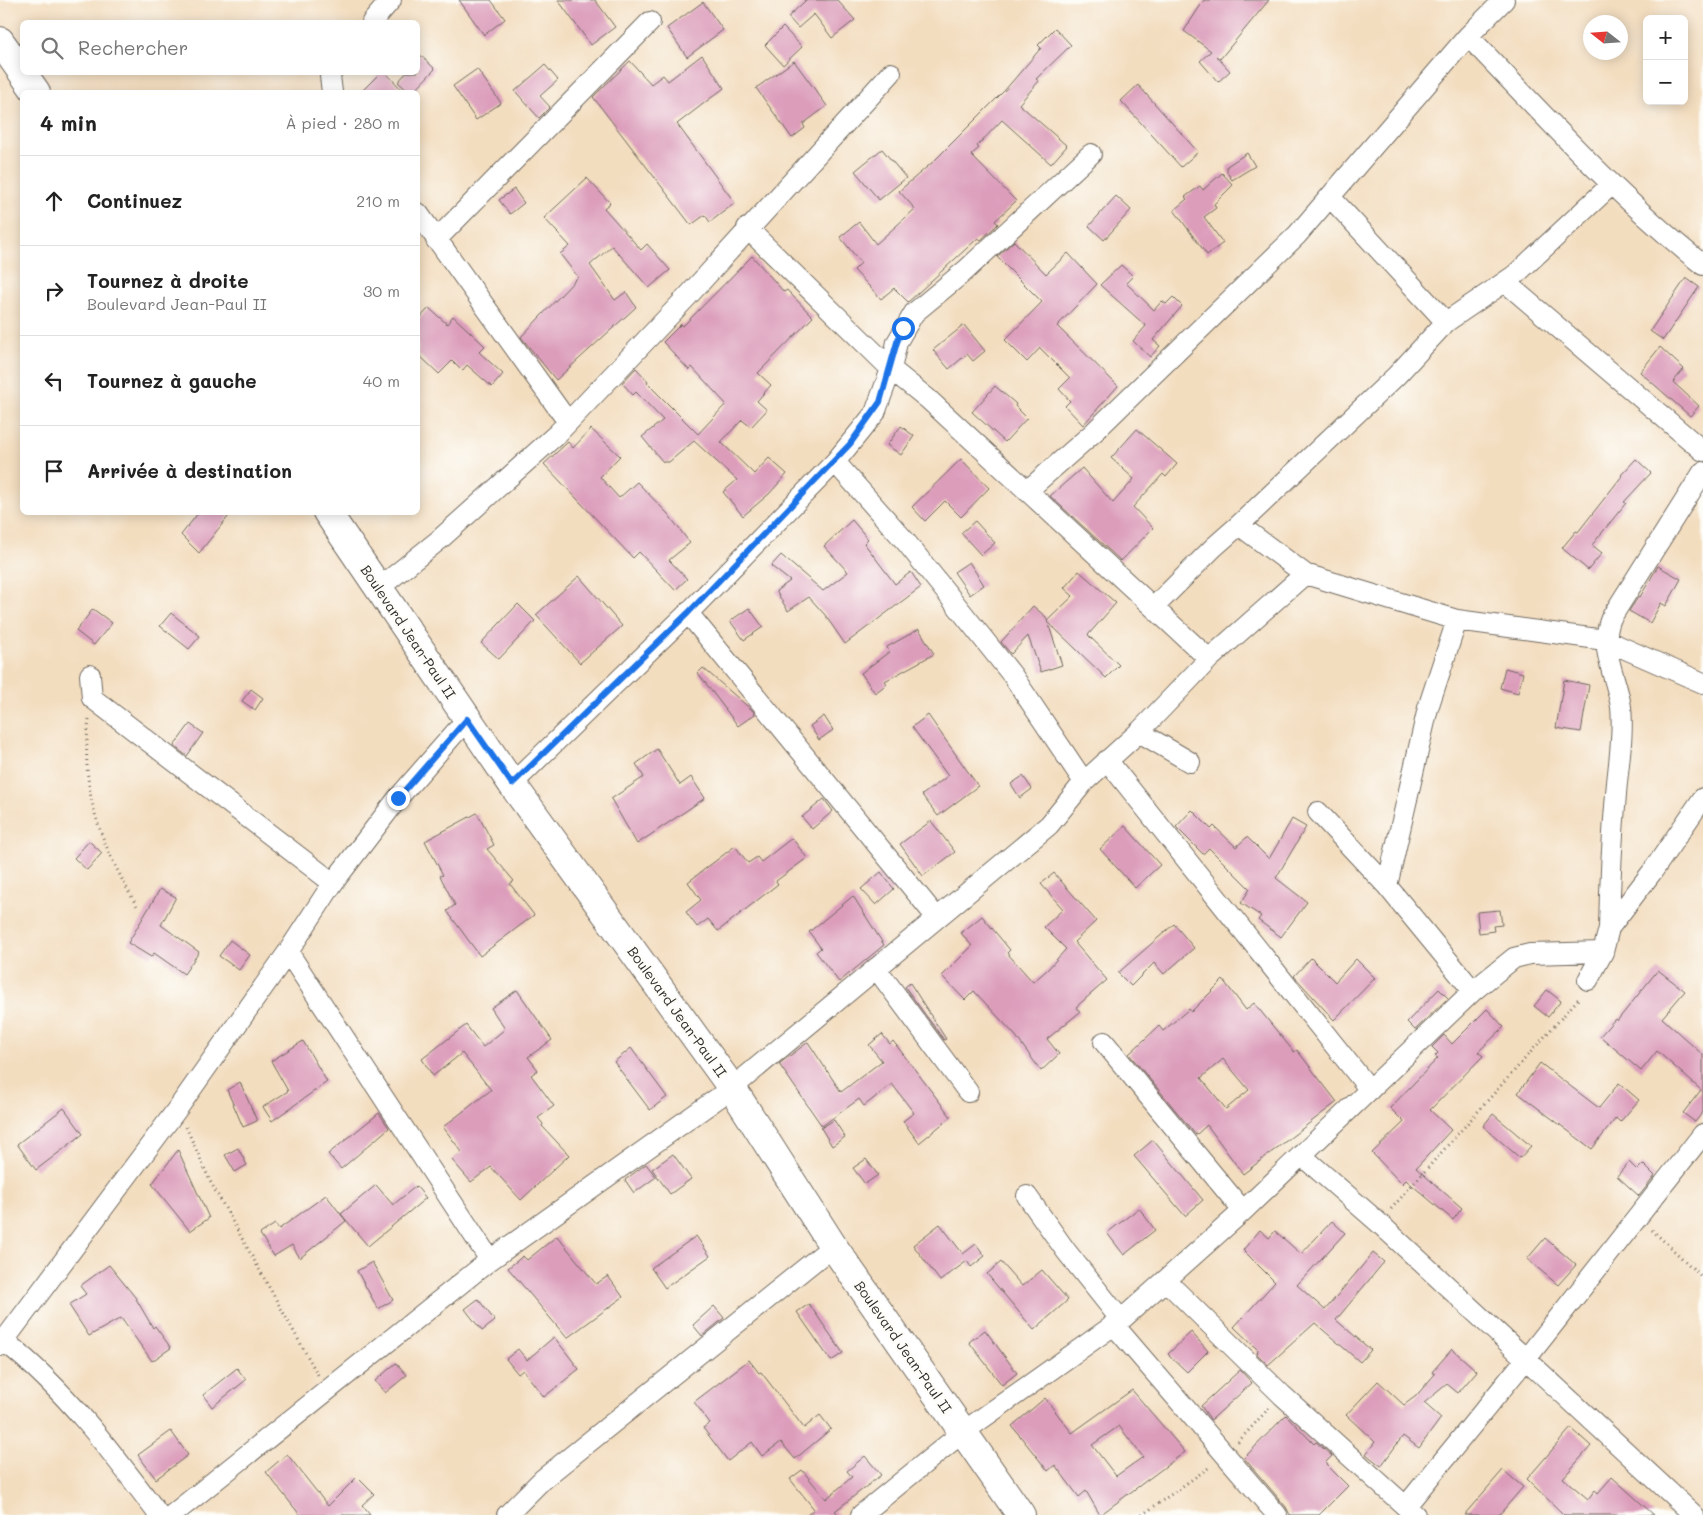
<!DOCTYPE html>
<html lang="fr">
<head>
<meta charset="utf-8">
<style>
  body { margin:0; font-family:Mali,sans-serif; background:#f2f2f2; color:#222 }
  .controls { position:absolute; right:15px; top:15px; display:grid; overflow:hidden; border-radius:8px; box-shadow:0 2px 12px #0003 }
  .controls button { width:45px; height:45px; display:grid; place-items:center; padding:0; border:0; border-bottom:1px solid #e0e0e0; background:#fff; color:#222; font:25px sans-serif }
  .compass { position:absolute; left:1583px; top:15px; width:45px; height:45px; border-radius:50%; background:#fff; box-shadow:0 2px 12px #0003; rotate:287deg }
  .stop { position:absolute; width:15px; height:15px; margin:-11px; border:4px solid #1a73e8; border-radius:50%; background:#fff }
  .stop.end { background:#1a73e8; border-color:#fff; box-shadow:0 1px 5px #0008 }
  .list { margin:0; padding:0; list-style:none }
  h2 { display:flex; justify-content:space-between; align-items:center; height:65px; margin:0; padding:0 20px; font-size:21px }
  h2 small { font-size:16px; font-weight:400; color:#767676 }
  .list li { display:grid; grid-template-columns:32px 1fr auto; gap:15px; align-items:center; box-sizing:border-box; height:90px; padding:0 20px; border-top:1px solid #e0e0e0 }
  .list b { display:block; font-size:19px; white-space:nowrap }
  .list p { margin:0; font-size:16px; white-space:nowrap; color:#767676 }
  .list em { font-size:16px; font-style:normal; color:#767676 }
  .icon { flex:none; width:28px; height:28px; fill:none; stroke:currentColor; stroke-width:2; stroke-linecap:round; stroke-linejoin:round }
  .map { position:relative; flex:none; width:1703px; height:1515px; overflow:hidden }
  .search { position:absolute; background:#fff; box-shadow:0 2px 12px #0003; left:20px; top:20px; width:400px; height:55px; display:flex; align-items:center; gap:12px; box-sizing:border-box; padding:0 18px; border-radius:8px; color:#767676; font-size:19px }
  .panel { position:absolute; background:#fff; box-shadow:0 2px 12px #0003; left:20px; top:90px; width:400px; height:425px; border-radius:8px }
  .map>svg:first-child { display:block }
  .building { fill:#dc9dbb; fill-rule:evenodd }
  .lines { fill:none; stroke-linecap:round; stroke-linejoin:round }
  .minor-casing { stroke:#71695f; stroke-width:22 }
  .secondary-casing { stroke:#71695f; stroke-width:30 }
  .path { stroke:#71695f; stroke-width:3; stroke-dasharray:1 4; stroke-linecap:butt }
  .minor { stroke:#fff; stroke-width:20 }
  .secondary { stroke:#fff; stroke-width:28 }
  .route { stroke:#1a73e8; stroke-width:6 }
  .labels { text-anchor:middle; stroke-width:4.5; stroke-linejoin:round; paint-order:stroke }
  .street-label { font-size:14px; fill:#2b2b2b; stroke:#fdfcf7 }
</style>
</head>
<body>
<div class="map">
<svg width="1703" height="1515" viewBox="0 0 1703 1515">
  <rect width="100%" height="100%" fill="#fdfcf7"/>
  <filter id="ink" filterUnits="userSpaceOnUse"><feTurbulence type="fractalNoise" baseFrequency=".02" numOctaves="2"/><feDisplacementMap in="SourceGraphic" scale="10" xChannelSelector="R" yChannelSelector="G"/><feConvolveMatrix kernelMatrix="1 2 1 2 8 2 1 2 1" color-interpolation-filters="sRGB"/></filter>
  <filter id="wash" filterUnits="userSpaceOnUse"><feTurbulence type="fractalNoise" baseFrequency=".0096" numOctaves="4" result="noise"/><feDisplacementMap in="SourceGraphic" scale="20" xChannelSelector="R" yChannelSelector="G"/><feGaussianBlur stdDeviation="1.12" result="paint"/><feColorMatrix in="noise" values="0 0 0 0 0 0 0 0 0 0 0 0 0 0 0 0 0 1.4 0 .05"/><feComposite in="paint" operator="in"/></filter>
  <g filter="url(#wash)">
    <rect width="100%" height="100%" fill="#f3ddbf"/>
    <g id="blocks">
      <!-- building -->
      <path class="building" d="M459,0h32l14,19 -21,16z
        M558,0h37l20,27 -24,18z
        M804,0h33l18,20 -23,18 -18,-24 -16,14 -10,-11 17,-16z
        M1204,0h65l-49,59 -4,-3 14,15 -12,11 -18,-21 11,-10 -27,-20z
        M703,2l20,28 -36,27 -20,-29z
        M783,27l19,20 -19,18 -18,-20z
        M1055,28l16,17 -35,34 3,2 -20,23 48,42 -16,18 -49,-44 -25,26 2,2 -8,7 45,46 -21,20 3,3 -17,16 -3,-2 -70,64 -14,-14 -13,11 -27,-29 7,-7 -21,-26 19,-15 17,22 39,-35 -16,-18 35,-30 71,-71 36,-42 -3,-3z
        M418,53l17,16 -22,23h-4l-11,-10 9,-10h11z
        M702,55l22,33 -47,36 58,79 -25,19 -5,-7 -14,10 -98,-128 37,-36 21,23 12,-9 5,6z
        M794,61l33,45 -24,18 2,4 -13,10 -36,-50z
        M545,65l13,15 -18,16 10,11 -11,11 -24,-27z
        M477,69l24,34 -25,17 -23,-34z
        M381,72h4l19,20h-43z
        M1138,85l60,67 -17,15 -60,-66z
        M882,149l24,29 -27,22 -24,-29z
        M1247,153l8,13 -23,14 -5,-8v-6z
        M1222,173l11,12 -19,19 2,4 -12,9 19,26 -16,12 -33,-45 13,-11 -2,-2 15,-11 3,4z
        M587,178l23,25 -6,5 37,42 6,-6 23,26 -21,18 -37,-42 -22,19 25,35 11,-8 10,15 -80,73 -35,-43 57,-60 -18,-23 10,-8 -26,-28z
        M514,189l10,14 -14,11 -11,-14z
        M1116,196l15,14 -27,30 -15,-14z
        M1014,241l32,33 22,-21 29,31 -40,42 61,60 -35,39 -18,-19 5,-5 -11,-12 11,-11 -30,-30 -13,14 -22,-22 37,-38 -45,-45z
        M752,256l32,36 3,-2 26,27 -55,56 13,12 -14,16 10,9 -16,17 -9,-7 -21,22 33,32 15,-16 18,16 -18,20 -26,22 -20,-24 14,-12 -43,-39 -25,21h-6l-21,-25 21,-17 -27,-28 -3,3 -11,-12 14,-15 12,13 -1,2 51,51 28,-30 -34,-37 -3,3 -26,-28 18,-18 2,2z
        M1121,265l12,11 -7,7 28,27 8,-9 4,3 7,-7 9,9 -29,34 7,6 -10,11 -17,-16 13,-15 -46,-41z
        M1686,278l13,9 -36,53 -13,-9z
        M429,308l18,16 6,-8 32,30 -6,6 24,22 -11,13 -25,-22 -5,6 -10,-10 -13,13 -21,-20v-34z
        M964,325l21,26 -12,10 -6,-7 -18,15 -16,-19z
        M1660,347l24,22 -11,13 26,24 -9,10 -50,-44z
        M995,386l21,18 -1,2 12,12 -22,24 -33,-30z
        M901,426l13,10 -13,19 -14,-10z
        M591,429l29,27 -20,21 19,21 18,-16 31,32 22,29 -21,17 18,19 -12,11 -36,-38 -6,6 -89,-94 24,-22 5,6z
        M1137,429l40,35 -11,13 -3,-3 -30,33 20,21 -32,33 -71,-65 32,-28 31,35 21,-24 -23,-21z
        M961,459l28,29 -28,29 -16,-16 -20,20 -13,-14z
        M1636,459l15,14 -27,29 2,1 -34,42 10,8 -14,17 -26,-22 14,-17 2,1 44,-56 -1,-1z
        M199,512h33l-33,41 -18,-18z
        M852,520l16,19 -4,4 31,41 16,-12 10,15 -76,57 -20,-29 -16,-18 -21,14 -12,-20 14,-10 -19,-15 10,-11 42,36 25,-19 -24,-26z
        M975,521l20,22 -14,12 -20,-22z
        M969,562l15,23 -14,10 -16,-23z
        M1658,566l23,13 -15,27 -5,-3 -11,20 -21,-12 10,-15 1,1z
        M1079,571l37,32 -28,32 31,30 -13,13 -59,-57 26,-25 -9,-8z
        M579,576l43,50 -42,37 -44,-48z
        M518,604l17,17 -36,38 -18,-16z
        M1033,606l13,11 16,48 -21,7 -13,-36 -17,18 -10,-12z
        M749,608l14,19 -19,13 -14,-19z
        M93,609l19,14 -18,22 -18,-14z
        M171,613l29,23 -11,13 -29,-23z
        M919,629l15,25 -49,27 2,3 -12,9 -14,-20 28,-21 -2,-5z
        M703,668l50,43 2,3 -17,12 -40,-53z
        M1505,668l18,5 -5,20 -18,-5z
        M1564,680l25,5 -8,47 -25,-4z
        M251,689l12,9 -8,12 -13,-9z
        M928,715l50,71 -40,30 -16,-21 26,-19 -36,-49z
        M824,716l9,14 -14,10 -9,-14z
        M190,724l13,9 -16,23 -13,-10z
        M657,749l23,36 11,-8 14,21 -68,46 -26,-45 33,-22 -8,-13z
        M1023,776l9,13 -12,9 -9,-14z
        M824,799l9,12 -21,18 -10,-12z
        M1192,810l19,19 3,-3 22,21 11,-10 22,22 23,-40 14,8 -30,51 31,24 -26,35 -23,-17 3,-4 -20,-13 9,-14 -41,-41 -6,6 -27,-27z
        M477,813l17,32 -7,4 27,32 -4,3 24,31 -54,41 -33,-45 8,-6 -15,-29 3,-1 -18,-34z
        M931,821l24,31 -32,24 -23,-32z
        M1125,826l35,39 -25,23 -35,-39z
        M792,838l15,20 -31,23 2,3 -60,47 -10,-12 -11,8 -11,-15 15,-12 -13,-18 47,-36 13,17 9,-6 4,5z
        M89,841l13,12 -15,17 -13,-12z
        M881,872l13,17 -18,16 -15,-16z
        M1054,873l42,48 -22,21 33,38 -31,27 4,5 -33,27 12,15 -18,17 -26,-36 -41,-44 -9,9 -23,-24 30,-30 -11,-13 21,-17 28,34 -3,3 26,29 14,-12 19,-21 -22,-22 19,-18 -22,-25z
        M160,889l16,8 -15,28 38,27 -15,22 -30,-21 -3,4 -23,-14z
        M853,896l31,49 -45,37 -23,-30 5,-4 -12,-16z
        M1500,910l2,15 -9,1 1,5 -15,2 -2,-21z
        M1174,924l20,24 -30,26 -10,-11 -23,23 -13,-13z
        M230,940l20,15 -11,15 -20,-14z
        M1311,958l24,24 21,-23 19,19 -41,42 -40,-44z
        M1658,970l27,21 -23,27 41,37v57l-8,10 -12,-9 18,-23 -44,-39 -16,20 -41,-35 15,-17 2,2z
        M1223,980l23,30 8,-7 40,49 3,-2 40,52 -94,72 -36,-49 -11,10 -67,-81 30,-28 4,5 26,-22 2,3zM1223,1059l26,31 -23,19 -25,-31z
        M910,983l36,56 -2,1 -39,-53z
        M1439,989l9,9 -33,32 -8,-8z
        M517,990l35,50 -24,17 10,13 -7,5 23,31 -16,12 5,6 -1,2 27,29 -48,45 -30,-33 -20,15 -19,-22 10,-8 -19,-25 48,-37 -29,-37 -29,23 -11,-17 44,-34 17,22 22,-18 -14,-21z
        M1547,990l14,11 -13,16 -14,-11z
        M1487,1009l17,18 -26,25 5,4 -53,54 21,20 -35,38 46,40 -9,12 -47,-40 -4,4 -30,-31 32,-31 -14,-14 48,-50 -3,-2 3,-3 -6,-6 12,-12 8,9z
        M882,1034l8,10 3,-3 58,76 -32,26 -16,-22 11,-8 -22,-29 -28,22 -5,-7 -37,27 -43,-62 29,-22 33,50 41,-31 -13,-16z
        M303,1041l24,41 -55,39 -9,-14 25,-16 -17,-30z
        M631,1048l36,49 -17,13 -36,-48z
        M1540,1063l59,45 20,-25 20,17 -19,22 -4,-4 -24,31 -74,-56z
        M240,1082l17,39 -14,6 -16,-37z
        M64,1108l19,26 -47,36 -19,-26z
        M379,1113l10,15 -48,41 -13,-15z
        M1493,1114l38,32 -11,12 -37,-32z
        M834,1120l11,17 -13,9 -11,-18z
        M1153,1140l50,60 -18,16 -51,-60z
        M238,1148l9,17 -12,7 -10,-17z
        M178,1150l31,68 -19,13 -38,-47z
        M673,1154l18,25 -21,15 -18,-25z
        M866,1159l12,16 -13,9 -12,-16z
        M1629,1162l8,8 6,-6 12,12 -16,20 -22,-20z
        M646,1164l10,13 -22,16 -9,-13z
        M376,1185l17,20 23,-19 10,12 -58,48 -27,-32z
        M326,1195l20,26 -46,37 -8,-13 -18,11 -14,-22 15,-10 4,5z
        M1139,1208l16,22 -31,25 -17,-22z
        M1332,1221l13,12 -48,52 28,25 48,-57 11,9 -48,58 35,30 -11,12 -45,-39 -47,42 -11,-11 1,-4 -24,-23 41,-45 -32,-32 17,-20 9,8 6,-7 26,23z
        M940,1224l23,30 13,-10 9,12 -14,11 -4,-6 -27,20 -27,-36z
        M557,1236l39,48 12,-8 15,21 -56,41 -59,-70 15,-12 4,4z
        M696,1236l14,20 -45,32 -14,-20z
        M1545,1238l31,27 -18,20 -31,-26z
        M372,1262l21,38 -15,9 -21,-38z
        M1001,1262l21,24 20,-16 26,30 -34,30 -47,-56z
        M109,1265l26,32 18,31 2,-2 16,22 -19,13 -31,-43 -32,18 -20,-31 17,-11 -6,-8z
        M478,1299l17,22 -13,10 -17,-22z
        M809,1304l34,49 -12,8 -34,-49z
        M714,1306l10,12 -22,18 -9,-11z
        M985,1330l32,43 -15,12 -33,-43z
        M1191,1332l17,19 -21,21 -19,-18z
        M554,1337l25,32 -35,28 -21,-27 -5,4 -12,-15 12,-10 9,11z
        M1452,1349l25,22 -19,22 -11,-9 -23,19 17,15 -22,30 -16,-12 -22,30 -15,-12 9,-12 -29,-27 32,-34 26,24 12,-9 19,-22 -3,-2z
        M749,1360l10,13 2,-1 43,56 16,-13 11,14 -36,30 -14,-17 -19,14 -10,-14 -24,19 -25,-33 7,-5 -16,-21z
        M396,1363l11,12 -22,18 -10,-12z
        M237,1368l9,12 -34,27 -9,-12z
        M1240,1370l12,13 -41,37 -10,-14z
        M1132,1390l53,62 -85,63 -14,-24 -7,6 -24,-32 -7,6 -36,-45 33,-28 27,35zM1119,1426l24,31 -27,19 -24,-31z
        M1286,1415l28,29 2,-2 16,14 -7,7 23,23 -29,29h-29l-4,-8 -42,-49z
        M1571,1428l20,18 -28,32 25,21 7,-9 3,3 14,-16 42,38h-90l-37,-36z
        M171,1431l17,24 -32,24 -18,-24z
        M287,1454l41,52 29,-29 17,17 -12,11 8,10h-70l-34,-43z
        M865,1456l16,19 -46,36 4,4h-32l7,-6 -24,-30 12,-9 24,29 26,-22 -5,-6z
        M1503,1470l20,17 -24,28h-35z"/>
    </g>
  </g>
  <g filter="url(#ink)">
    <use href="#blocks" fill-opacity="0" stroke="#71695f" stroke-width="1"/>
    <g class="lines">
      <defs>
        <path id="minor" d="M372,22l19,-22
          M1468,36c76,79 149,161 235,229
          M332,92l-2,-16 2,-4
          M1331,198l115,124
          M418,213l150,209
          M747,228l144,141
          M436,240l214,-218
          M1505,282l198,169
          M891,369l6,-27 17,-29 52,-43 125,-116
          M835,462l71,80 107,134 71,106
          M1027,491l67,-59 203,-197 171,-199 36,-36
          M1239,525l66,49 152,46 148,20 98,43
          M379,588l60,-48 118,-106 130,-137 204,-224
          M1154,607l60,-60 25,-22 157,-149 50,-54 69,-47 96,-90
          M90,675l2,23 241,185
          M1139,732l51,30
          M1107,760l263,330
          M512,784l176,-171 147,-151 40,-49 16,-44 37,30 281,260
          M1318,812l69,74 86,105
          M1387,886l41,-178 29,-88
          M937,918l112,-93 35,-43 55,-50 70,-73 96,-85
          M1609,928c1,-45 3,-89 7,-134 2,-28 8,-59 5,-87 -4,-30 -23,-58 -10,-89l92,-146
          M288,952l202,308
          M876,968l92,124
          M1588,980l15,-28 6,-24 43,-56 51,-74
          M1104,1042l139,169
          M1301,1155l78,68 315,292
          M1027,1196l39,55 55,69
          M1166,1281l116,114 133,120
          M1113,1324l164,191
          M4,1341c62,49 108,111 155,174
          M0,1346l178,-238 110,-156 45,-69 65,-85 69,-79
          M1406,1506l120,-147 177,-225
          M172,1515l318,-255 242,-172 205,-170 -249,-305
          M507,1515l36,-36 290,-233
          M861,1515l102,-83 158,-112 122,-109 230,-220 41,-33 16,-4 73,-2"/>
        <path id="secondary" d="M0,41l36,51
          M327,512l185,272 220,304 101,158 188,269"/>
      </defs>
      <!-- minor casing -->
      <use href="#minor" class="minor-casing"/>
      <!-- secondary casing -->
      <use href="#secondary" class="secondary-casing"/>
      <!-- path -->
      <path class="path" d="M89,720c-10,73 13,126 49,188
        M186,1127l24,54 108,194
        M1391,1209l189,-212
        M1652,1230l51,48
        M1238,1442l31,-34
        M1142,1515l69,-49"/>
      <!-- minor -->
      <use href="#minor" class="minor"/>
      <!-- secondary -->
      <use href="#secondary" class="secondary"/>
    </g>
  </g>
  <g class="lines" filter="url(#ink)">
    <!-- route -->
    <path class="route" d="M398,798l69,-79 45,65 176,-171 162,-169 30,-42 17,-60 6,-14"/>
  </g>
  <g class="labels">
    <!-- street labels -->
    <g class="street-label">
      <text transform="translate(408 632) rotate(56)" y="5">Boulevard Jean-Paul II</text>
      <text transform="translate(677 1012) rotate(54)" y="5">Boulevard Jean-Paul II</text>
      <text transform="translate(903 1347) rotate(55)" y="5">Boulevard Jean-Paul II</text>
    </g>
  </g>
</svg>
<div class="controls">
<button>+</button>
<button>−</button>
</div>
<svg class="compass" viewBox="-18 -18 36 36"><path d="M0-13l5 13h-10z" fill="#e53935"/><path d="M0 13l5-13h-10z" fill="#767676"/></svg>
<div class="stop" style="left:903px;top:328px"></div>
<div class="stop end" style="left:398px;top:798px"></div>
<div class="search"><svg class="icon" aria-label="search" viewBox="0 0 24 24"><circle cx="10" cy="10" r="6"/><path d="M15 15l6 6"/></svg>Rechercher</div>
<section class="panel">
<h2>4 min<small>À pied · 280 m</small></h2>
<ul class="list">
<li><svg class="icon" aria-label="ahead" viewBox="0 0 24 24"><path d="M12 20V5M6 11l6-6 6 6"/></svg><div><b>Continuez</b></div><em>210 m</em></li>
<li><svg class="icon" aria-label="right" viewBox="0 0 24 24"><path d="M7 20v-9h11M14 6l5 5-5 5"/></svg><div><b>Tournez à droite</b><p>Boulevard Jean-Paul II</p></div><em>30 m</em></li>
<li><svg class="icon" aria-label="left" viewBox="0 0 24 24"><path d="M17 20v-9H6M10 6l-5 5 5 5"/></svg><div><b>Tournez à gauche</b></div><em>40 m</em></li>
<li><svg class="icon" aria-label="arrive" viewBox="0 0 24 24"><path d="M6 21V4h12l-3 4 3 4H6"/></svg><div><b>Arrivée à destination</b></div></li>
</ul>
</section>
</div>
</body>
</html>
